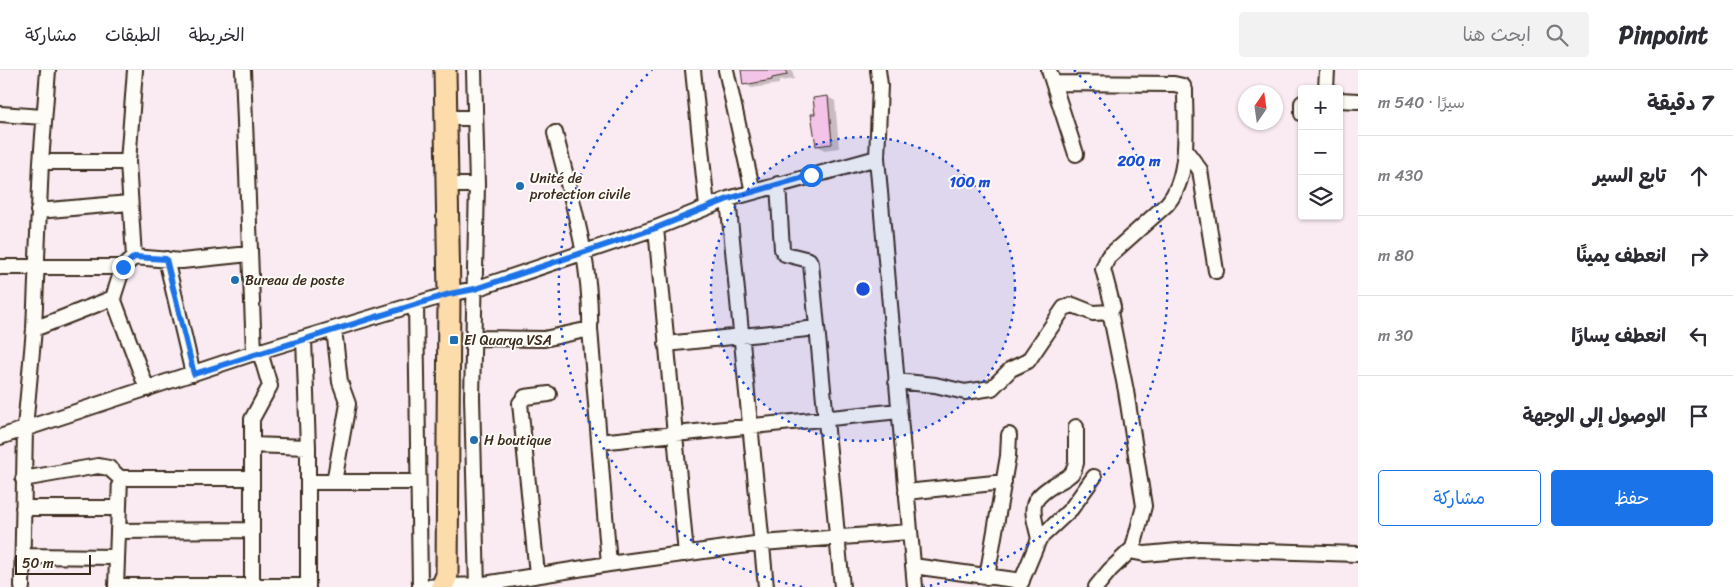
<!DOCTYPE html>
<html lang="ar">
<head>
<meta charset="utf-8">
<style>
  body { margin:0; font-family:Sriracha,"Playpen Sans Arabic",sans-serif; background:#f2f2f3; color:#2b2b33; direction:rtl }
  .controls { position:absolute; right:15px; top:15px; display:grid; overflow:hidden; border-radius:5px; box-shadow:0 1px 4px #0004 }
  .controls button { width:45px; height:45px; display:grid; place-items:center; padding:0; border:0; border-bottom:1px solid #e1e1e2; background:#fff; color:#2b2b33; font:25px sans-serif }
  .compass { position:absolute; left:1238px; top:15px; width:45px; height:45px; border-radius:50%; background:#fff; box-shadow:0 1px 4px #0004; rotate:13deg }
  .scale { position:absolute; left:15px; bottom:12px; width:76px; box-sizing:border-box; padding-left:5px; border:2px solid #3b2a1e; border-top:0; font-size:14px; line-height:18px; white-space:nowrap; color:#3b2a1e; -webkit-text-stroke:4px #fdfcf7; paint-order:stroke }
  .stop { position:absolute; width:15px; height:15px; margin:-11px; border:4px solid #1a73e8; border-radius:50%; background:#fff }
  .stop.end { background:#1a73e8; border-color:#fff; box-shadow:0 1px 5px #0008 }
  .list { margin:0; padding:0; list-style:none }
  h2 { display:flex; justify-content:space-between; align-items:center; height:65px; margin:0; padding:0 20px; font-size:21px }
  h2 small { font-size:16px; font-weight:400; color:#7c7c81 }
  .list li { display:grid; grid-template-columns:32px 1fr auto; gap:15px; align-items:center; box-sizing:border-box; height:80px; padding:0 20px; border-top:1px solid #e1e1e2 }
  .list b { display:block; font-size:19px; white-space:nowrap }
  .list em { font-size:16px; font-style:normal; color:#7c7c81 }
  .actions { display:flex; gap:10px; padding:15px 20px }
  .actions a { flex:1; padding:11px 0; border:1px solid #1a73e8; border-radius:5px; text-align:center; font-size:18px; color:#1a73e8 }
  .actions .main { background:#1a73e8; color:#fff }
  .icon { flex:none; width:28px; height:28px; fill:none; stroke:currentColor; stroke-width:2; stroke-linecap:round; stroke-linejoin:round }
  .map { position:relative; flex:none; width:1358px; height:517px; overflow:hidden; direction:ltr }
  header { display:flex; align-items:center; gap:30px; box-sizing:border-box; height:70px; padding:0 25px; background:#fff; border-bottom:1px solid #e1e1e2 }
  header strong { font-size:24px }
  nav { display:flex; gap:28px; margin-inline-start:auto; font-size:18px }
  .search { width:350px; height:45px; background:#f2f2f3; display:flex; align-items:center; gap:12px; box-sizing:border-box; padding:0 18px; border-radius:5px; color:#7c7c81; font-size:19px }
  main { display:flex }
  aside { flex:1; background:#fff }
  .map>svg:first-child { display:block }
  .shadow { fill:#0003 }
  .building { fill:#f3c4e7; stroke:#3b2a1e }
  .lines { fill:none; stroke-linecap:round; stroke-linejoin:round }
  .minor-casing { stroke:#3b2a1e; stroke-width:18 }
  .highway-casing { stroke:#3b2a1e; stroke-width:25 }
  .minor { stroke:#fdfcf7; stroke-width:14 }
  .highway { stroke:#fddcac; stroke-width:21 }
  .route { stroke:#1a73e8; stroke-width:6 }
  .ring { fill:none; stroke:#1d4ed8; stroke-width:2.5; stroke-dasharray:2.5 5 }
  .poi-dot { fill:#1f6fb2; stroke:#fdfcf7; stroke-width:2 }
  .labels { text-anchor:middle; stroke-width:4; stroke-linejoin:round; paint-order:stroke }
  .poi-label { font-size:14px; fill:#3b2a1e; stroke:#fdfcf7; text-anchor:start }
  .centre { fill:#1d4ed8; stroke:#fdfcf7; stroke-width:2.5 }
  .ring-label { font-size:15px; text-anchor:middle; font-weight:bold; fill:#1d4ed8; stroke:#fdfcf7; stroke-width:4; stroke-linejoin:round; paint-order:stroke }
</style>
</head>
<body>
<header>
<strong>Pinpoint</strong>
<div class="search"><svg class="icon" aria-label="search" viewBox="0 0 24 24"><circle cx="10" cy="10" r="6"/><path d="M15 15l6 6"/></svg>ابحث هنا</div>
<nav><a>الخريطة</a><a>الطبقات</a><a>مشاركة</a></nav>
</header>
<main>
<aside>
<h2>7 دقيقة<small>سيرًا · 540 m</small></h2>
<ul class="list">
<li><svg class="icon" aria-label="ahead" viewBox="0 0 24 24"><path d="M12 20V5M6 11l6-6 6 6"/></svg><div><b>تابع السير</b></div><em>430 m</em></li>
<li><svg class="icon" aria-label="right" viewBox="0 0 24 24"><path d="M7 20v-9h11M14 6l5 5-5 5"/></svg><div><b>انعطف يمينًا</b></div><em>80 m</em></li>
<li><svg class="icon" aria-label="left" viewBox="0 0 24 24"><path d="M17 20v-9H6M10 6l-5 5 5 5"/></svg><div><b>انعطف يسارًا</b></div><em>30 m</em></li>
<li><svg class="icon" aria-label="arrive" viewBox="0 0 24 24"><path d="M6 21V4h12l-3 4 3 4H6"/></svg><div><b>الوصول إلى الوجهة</b></div></li>
</ul>
<div class="actions"><a class="main">حفظ</a><a>مشاركة</a></div>
</aside>
<div class="map">
<svg width="1358" height="517" viewBox="0 0 1358 517">
  <rect width="100%" height="100%" fill="#faebf2"/>
  <filter id="ink" filterUnits="userSpaceOnUse"><feTurbulence type="fractalNoise" baseFrequency=".02" numOctaves="2"/><feDisplacementMap in="SourceGraphic" scale="10" xChannelSelector="R" yChannelSelector="G"/><feConvolveMatrix kernelMatrix="1 2 1 2 8 2 1 2 1" color-interpolation-filters="sRGB"/></filter>
  <g filter="url(#ink)">
    <!-- shadow -->
    <path class="shadow" d="M742,0h50l2,9 -15,2v3l-27,4 -8,-4z
      M828,27l7,4 4,47 -15,2 -7,-5 -1,-30z"/>
    <!-- building -->
    <path class="building" d="M741,0h45l1,5 -15,3v2l-29,5z
      M828,26l4,48 -16,2 -5,-32h4l-2,-16z"/>
    <g class="lines">
      <defs>
        <path id="minor" d="M243,0l11,283
          M474,0l3,115 -5,212 5,190
          M693,0l14,137
          M726,0l27,122
          M1049,0l27,84
          M1326,19l1,-19
          M1339,30l19,1
          M1302,33v11
          M0,44l43,3
          M446,48h29
          M555,63c16,65 37,129 35,196
          M1186,81l14,19 16,101
          M877,88l38,429
          M41,92h87l6,95 48,4 67,-7
          M128,92l7,-92
          M778,114l4,65 3,5 24,6 2,4 31,323
          M446,115h31
          M728,129l38,388
          M38,141l91,-8
          M656,158l30,326
          M166,189l27,115
          M0,197h123
          M113,228l34,91
          M416,234l4,282
          M34,259l79,-31 10,-31 11,-10
          M473,268l71,1 46,-10 19,235
          M304,269l4,108v140
          M666,274l151,-16
          M896,311l39,4 30,7 27,-4 19,-19 17,-8 36,-53 9,-3 20,8 17,-1 3,-5 -10,-38 5,-12 59,-53c24,-27 18,-80 18,-114l-2,-4 -9,-2 -121,-1
          M0,367l254,-84 195,-59 26,-5 181,-61 72,-29 149,-41 3,-73 -2,-15
          M599,372l300,-31
          M252,375v-26l18,-33 -10,-34
          M23,409l75,-13 11,2 11,10
          M308,412h110
          M334,412l14,-78 -8,-22 -6,-53
          M906,422l98,-10
          M23,438h96
          M118,461l134,-1
          M1039,469c-7,-31 -13,-38 18,-56 6,-3 12,-6 16,-11l3,-9v-36
          M1130,481l15,3 55,-5 158,5
          M23,486l94,1
          M913,496l109,15
          M537,504l-17,-171 5,-6 24,-3
          M987,507l21,-121 1,-21
          M116,516h192
          M22,517l3,-159 9,-99 7,-167 7,-92
          M116,517l4,-109h132
          M252,517v-142l56,2
          M420,517l58,-2 131,-21 153,-21 147,-11
          M1019,517l20,-48 32,-30 23,-32
          M1096,517l14,-17 23,-22 11,-42 -18,-115 -16,-79"/>
        <path id="highway" d="M442,517l5,-12 2,-281 -4,-224"/>
      </defs>
      <!-- minor casing -->
      <use href="#minor" class="minor-casing"/>
      <!-- highway casing -->
      <use href="#highway" class="highway-casing"/>
      <!-- minor -->
      <use href="#minor" class="minor"/>
      <!-- highway -->
      <use href="#highway" class="highway"/>
    </g>
  </g>
  <g class="lines" filter="url(#ink)">
    <!-- route -->
    <path class="route" d="M123,197l11,-10 32,2 28,115 255,-80 26,-5 181,-61 72,-29 83,-24"/>
  </g>
  <!-- distance rings -->
  <circle cx="863" cy="219" r="152" fill="#1d4ed8" fill-opacity=".12"/>
  <g class="ring">
    <circle cx="863" cy="219" r="152"/>
    <path d="M802 517A304 304 0 0 1 652 0M1074 0A304 304 0 0 1 924 517"/>
  </g>
  <!-- markers -->
  <g class="poi-dot">
    <circle cx="520" cy="116" r="5"/>
    <circle cx="235" cy="210" r="5"/>
    <rect x="449" y="265" width="10" height="10" rx="2.5"/>
    <circle cx="474" cy="370" r="5"/>
  </g>
  <g class="labels">
    <!-- poi labels -->
    <g class="poi-label">
      <text x="530" y="113">Unité de<tspan x="530" dy="16">protection civile</tspan></text>
      <text x="245" y="215">Bureau de poste</text>
      <text x="464" y="275">El Quarya VSA</text>
      <text x="484" y="375">H boutique</text>
    </g>
  </g>
  <circle cx="863" cy="219" r="8" class="centre"/>
  <g class="ring-label">
    <text x="1139" y="96">200 m</text>
    <text x="970" y="117">100 m</text>
  </g>
</svg>
<div class="controls">
<button>+</button>
<button>−</button>
<button><svg class="icon" aria-label="layers" viewBox="0 0 24 24"><path d="M12 4l9 5-9 5-9-5zM3 14l9 5 9-5"/></svg></button>
</div>
<svg class="compass" viewBox="-18 -18 36 36"><path d="M0-13l5 13h-10z" fill="#e53935"/><path d="M0 13l5-13h-10z" fill="#7c7c81"/></svg>
<div class="scale">50 m</div>
<div class="stop" style="left:811px;top:105px"></div>
<div class="stop end" style="left:123px;top:197px"></div>
</div>
</main>
</body>
</html>
